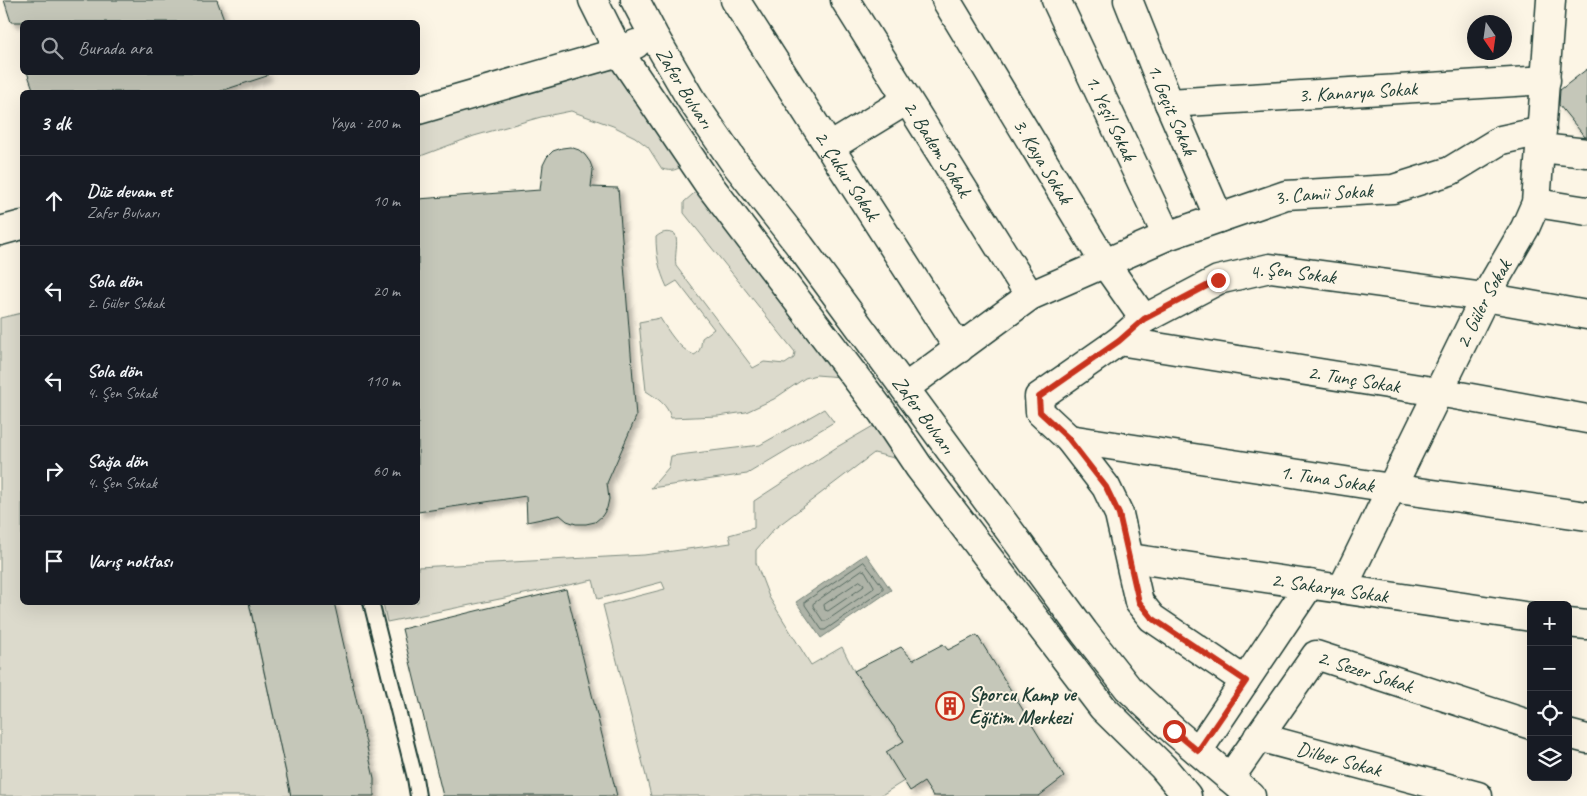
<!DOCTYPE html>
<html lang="tr">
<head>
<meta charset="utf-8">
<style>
  body { margin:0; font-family:Caveat,sans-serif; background:#20242c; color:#f1f3f6 }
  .controls { position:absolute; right:15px; bottom:15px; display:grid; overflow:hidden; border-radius:8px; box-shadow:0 5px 20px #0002 }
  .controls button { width:45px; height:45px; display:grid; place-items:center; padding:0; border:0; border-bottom:1px solid #363941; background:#171b24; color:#f1f3f6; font:25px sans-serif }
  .compass { position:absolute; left:1467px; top:15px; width:45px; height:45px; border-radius:50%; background:#171b24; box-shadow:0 5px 20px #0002; rotate:167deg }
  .stop { position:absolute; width:15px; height:15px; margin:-11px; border:4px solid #c8321e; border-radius:50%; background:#fff }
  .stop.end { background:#c8321e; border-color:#fff; box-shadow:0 1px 5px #0008 }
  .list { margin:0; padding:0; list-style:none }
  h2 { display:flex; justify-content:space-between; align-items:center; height:65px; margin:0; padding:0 20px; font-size:21px }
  h2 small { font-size:16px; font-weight:400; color:#9ea1a6 }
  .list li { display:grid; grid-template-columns:32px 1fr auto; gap:15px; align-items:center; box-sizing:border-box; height:90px; padding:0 20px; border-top:1px solid #363941 }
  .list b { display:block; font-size:19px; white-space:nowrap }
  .list p { margin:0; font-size:16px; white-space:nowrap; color:#9ea1a6 }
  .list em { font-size:16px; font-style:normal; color:#9ea1a6 }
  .icon { flex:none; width:28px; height:28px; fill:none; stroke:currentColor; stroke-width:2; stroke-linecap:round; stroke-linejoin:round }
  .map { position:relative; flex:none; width:1587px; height:796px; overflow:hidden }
  .search { position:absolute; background:#171b24; box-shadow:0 5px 20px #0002; left:20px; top:20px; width:400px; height:55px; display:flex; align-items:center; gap:12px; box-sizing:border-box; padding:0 18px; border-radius:8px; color:#9ea1a6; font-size:19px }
  .panel { position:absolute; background:#171b24; box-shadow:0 5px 20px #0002; left:20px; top:90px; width:400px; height:515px; border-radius:8px }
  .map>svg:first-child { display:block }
  .green { fill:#dcdacc; stroke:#7e8c80 }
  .water { fill:#aeb3a7; stroke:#758479 }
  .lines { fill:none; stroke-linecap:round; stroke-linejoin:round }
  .shore { stroke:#586c62; stroke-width:1 }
  .building { fill:#c5c7b9; stroke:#1f3d34; filter:url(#shadow) }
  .lane-casing { stroke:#1f3d34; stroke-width:18 }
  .street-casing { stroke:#1f3d34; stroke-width:31 }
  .secondary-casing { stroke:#1f3d34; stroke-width:31 }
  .lane { stroke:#fcf5e5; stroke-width:14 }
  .street { stroke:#fcf5e5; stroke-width:28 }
  .secondary { stroke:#fcf5e5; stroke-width:28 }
  .route { stroke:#c8321e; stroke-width:6 }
  .labels { text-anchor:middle; stroke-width:4; stroke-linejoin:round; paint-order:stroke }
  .street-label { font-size:20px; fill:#1f3d34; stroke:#fcf5e5 }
  .poi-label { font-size:20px; font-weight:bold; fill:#1f3d34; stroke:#fcf5e5; text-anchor:start }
</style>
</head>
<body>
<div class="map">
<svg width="1587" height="796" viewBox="0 0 1587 796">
  <defs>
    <filter id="shadow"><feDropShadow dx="4.5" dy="4.5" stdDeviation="2.5" flood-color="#0004"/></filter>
  </defs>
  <rect width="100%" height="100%" fill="#fcf5e5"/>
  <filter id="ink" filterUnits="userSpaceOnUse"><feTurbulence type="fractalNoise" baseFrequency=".02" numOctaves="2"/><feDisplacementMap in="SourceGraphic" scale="10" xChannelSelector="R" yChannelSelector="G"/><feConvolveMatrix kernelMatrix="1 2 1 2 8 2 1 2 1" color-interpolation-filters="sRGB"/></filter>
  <g filter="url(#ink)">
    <!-- green -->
    <path class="green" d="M626,66l59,98c-8,6 -13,8 -23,5l-14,-22 -13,-10 -22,-11 -42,-15 -30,6 -67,19 -56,21v-37z
      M701,187l140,190 -25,-2 -11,3 -31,21 -28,13 -28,4 -47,2c-4,-14 -13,-19 -25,-27l-7,-69 21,-4c9,14 18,30 34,37 7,-3 7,-10 8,-17l12,-9 -37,-48 -10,6c-8,-17 -11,-32 -11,-50 6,-5 11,-6 19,-3 4,10 -1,20 1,32l77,102 11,-6 21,2 9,-6 1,-6 -111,-139v-11z
      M22,313v289l227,1 42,193h-291v-478z
      M824,409l10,13 -87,52 -96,14 18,-21 2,-11 89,-11z
      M880,422l18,37 -24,-6 -100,76 -18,21v13l13,34 42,68 31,-18 12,24 50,70v40l-24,15h-229l-48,-191 62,-16 -3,-7 -64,17 -5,-19 -206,42 -4,-19 35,-1v-35l226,-12 87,-12 -2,-8 25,-7v-27l83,-54z"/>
    <!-- water -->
    <path class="water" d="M866,554l25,36 -70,48 -25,-36z"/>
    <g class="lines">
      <!-- shore -->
      <path class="shore" d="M864,562l19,25v3l-58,40h-3l-17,-25v-3z
        M862,570l3,1 9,15v2l-48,33h-3l-10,-15v-2z
        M860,581l4,3 -1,3 -35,24 -3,-1 -1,-5z"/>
    </g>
    <!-- building -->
    <path class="building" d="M4,0h213l8,22h-214z
      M1587,69v68h-2l-26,-32 1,-15z
      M27,72h240v4l-49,16h-184z
      M570,147l9,3 6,5 5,7 3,8 -2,17 27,1 18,229 -29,66 2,16 -2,9 -5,8 -7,6 -9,2h-10l-9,-3 -7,-6 -33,7 -1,-26 -108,16v-313l122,-9 3,-25 4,-8 6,-6 9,-3z
      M566,589l51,207h-174l-41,-167z
      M249,602h85l40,176v18h-83z
      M977,635l87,142 -25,19h-106l-9,-14 -14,9 -24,-39 18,-11 -50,-70 47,-24 12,13 30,-16 5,6z"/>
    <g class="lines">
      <defs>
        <path id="lane" d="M371,602l44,176 3,18"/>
        <g id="street">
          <path id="s1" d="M735,0l224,349"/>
          <path id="s2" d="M845,0l185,296"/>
          <path id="s3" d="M946,0l158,262 40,57"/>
          <path id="s4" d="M1056,0l111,236"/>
          <path id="s5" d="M1128,0l41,103 50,115"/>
          <path id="s6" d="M1169,103l377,-23"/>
          <path d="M830,147l77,-47"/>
          <path d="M1541,148l46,5"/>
          <path d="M1536,203l51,8"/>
          <path id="s7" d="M1119,341l319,51 149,27"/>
          <path id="s8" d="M905,388l125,-92 137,-60 119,-41 107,-6 57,-18 51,-31 41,-9"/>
          <path id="s9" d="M1069,439l322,49 196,28"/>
          <path id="s10" d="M1130,558l401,59"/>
          <path id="s11" d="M1342,589l143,-292 40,-69 11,-25 15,-203"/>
          <path d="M1568,623l19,2"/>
          <path id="s12" d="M1245,681l-93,-63 -13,-16 -20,-88 -13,-27 -37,-48 -29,-27 -1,-15 80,-56 25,-22 74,-39 52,-12 215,29 102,18"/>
          <path d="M1568,734l19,5"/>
          <path id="s13" d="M1258,737l220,59"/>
          <path d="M1198,751l112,-167"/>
          <path id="s14" d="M1230,778l86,-123 215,70"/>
        </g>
        <g id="secondary">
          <path d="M593,0l26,52 88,130 175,230 37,55 184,241 60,59 24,29"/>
          <path id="s15" d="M635,0l19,36 36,62 44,64 66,84 284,386 44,56 46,43 77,65"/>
          <path d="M418,110l201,-58 17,-8"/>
          <path d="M0,231l22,-6"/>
        </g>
      </defs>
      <!-- lane casing -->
      <use href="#lane" class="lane-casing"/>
      <!-- street casing -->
      <use href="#street" class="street-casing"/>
      <!-- secondary casing -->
      <use href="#secondary" class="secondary-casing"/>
      <!-- lane -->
      <use href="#lane" class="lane"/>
      <!-- street -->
      <use href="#street" class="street"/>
      <!-- secondary -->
      <use href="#secondary" class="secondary"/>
    </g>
  </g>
  <g class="lines" filter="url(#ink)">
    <!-- route -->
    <path class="route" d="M1174,731l24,20 48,-70 -94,-63 -13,-16 -20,-88 -13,-27 -38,-49 -28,-26 -1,-15 80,-56 25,-22 74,-39"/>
  </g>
  <!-- icons -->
  <defs>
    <symbol id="building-ring" viewBox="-11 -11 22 22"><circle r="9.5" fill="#fcf5e5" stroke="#c8321e" stroke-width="1.5"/><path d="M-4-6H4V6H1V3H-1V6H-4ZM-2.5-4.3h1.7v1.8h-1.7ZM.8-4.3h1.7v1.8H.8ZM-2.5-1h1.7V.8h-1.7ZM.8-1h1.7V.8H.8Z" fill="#c8321e"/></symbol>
  </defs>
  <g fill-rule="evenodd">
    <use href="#building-ring" x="934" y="690" width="32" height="32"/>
  </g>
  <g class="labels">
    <!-- street labels -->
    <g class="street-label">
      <text dy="7" stroke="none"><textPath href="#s15" startOffset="101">Zafer Bulvarı</textPath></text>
      <text dy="7" stroke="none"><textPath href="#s6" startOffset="189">3. Kanarya Sokak</textPath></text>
      <text dy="7" stroke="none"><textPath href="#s5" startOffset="118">1. Geçit Sokak</textPath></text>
      <text dy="7" stroke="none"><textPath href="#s4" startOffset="130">1. Yeşil Sokak</textPath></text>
      <text dy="7" stroke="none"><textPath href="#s2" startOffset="175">2. Badem Sokak</textPath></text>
      <text dy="7" stroke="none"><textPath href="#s3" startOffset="188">3. Kaya Sokak</textPath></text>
      <text dy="7" stroke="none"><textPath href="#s1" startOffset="208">2. Çukur Sokak</textPath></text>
      <text dy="7" stroke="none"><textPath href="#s8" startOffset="468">3. Camii Sokak</textPath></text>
      <text dy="7" stroke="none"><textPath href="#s12" startOffset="659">4. Şen Sokak</textPath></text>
      <text dy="7" stroke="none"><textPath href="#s11" startOffset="318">2. Güler Sokak</textPath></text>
      <text dy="7" stroke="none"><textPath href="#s7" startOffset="238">2. Tunç Sokak</textPath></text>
      <text dy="7" stroke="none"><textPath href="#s15" startOffset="506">Zafer Bulvarı</textPath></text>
      <text dy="7" stroke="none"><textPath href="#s9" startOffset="261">1. Tuna Sokak</textPath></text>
      <text dy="7" stroke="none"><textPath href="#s10" startOffset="202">2. Sakarya Sokak</textPath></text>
      <text dy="7" stroke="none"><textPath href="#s14" startOffset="202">2. Sezer Sokak</textPath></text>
      <text dy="7" stroke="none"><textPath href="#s13" startOffset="84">Dilber Sokak</textPath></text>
    </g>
    <!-- poi labels -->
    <g class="poi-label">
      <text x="969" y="701">Sporcu Kamp ve<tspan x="969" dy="23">Eğitim Merkezi</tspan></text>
    </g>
  </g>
</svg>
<div class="controls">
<button>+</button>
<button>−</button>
<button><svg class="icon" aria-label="locate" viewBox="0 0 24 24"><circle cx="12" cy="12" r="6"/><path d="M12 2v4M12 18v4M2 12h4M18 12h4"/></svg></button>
<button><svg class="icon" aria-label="layers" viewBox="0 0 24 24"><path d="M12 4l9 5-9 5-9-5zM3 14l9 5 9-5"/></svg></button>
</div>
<svg class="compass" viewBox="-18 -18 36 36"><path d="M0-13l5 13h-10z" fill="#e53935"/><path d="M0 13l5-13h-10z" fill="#9ea1a6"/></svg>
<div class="stop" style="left:1174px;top:731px"></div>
<div class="stop end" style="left:1218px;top:280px"></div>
<div class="search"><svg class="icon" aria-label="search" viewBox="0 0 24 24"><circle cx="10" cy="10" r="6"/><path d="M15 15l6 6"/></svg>Burada ara</div>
<section class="panel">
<h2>3 dk<small>Yaya · 200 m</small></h2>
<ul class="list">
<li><svg class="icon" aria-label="ahead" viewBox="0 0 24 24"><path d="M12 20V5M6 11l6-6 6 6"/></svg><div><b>Düz devam et</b><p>Zafer Bulvarı</p></div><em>10 m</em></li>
<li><svg class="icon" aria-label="left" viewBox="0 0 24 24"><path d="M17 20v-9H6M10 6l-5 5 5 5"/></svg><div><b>Sola dön</b><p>2. Güler Sokak</p></div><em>20 m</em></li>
<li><svg class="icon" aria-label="left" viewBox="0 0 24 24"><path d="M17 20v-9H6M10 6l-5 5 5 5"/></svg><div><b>Sola dön</b><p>4. Şen Sokak</p></div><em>110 m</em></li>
<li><svg class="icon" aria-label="right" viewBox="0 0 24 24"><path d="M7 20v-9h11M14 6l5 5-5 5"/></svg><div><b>Sağa dön</b><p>4. Şen Sokak</p></div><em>60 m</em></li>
<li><svg class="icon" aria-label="arrive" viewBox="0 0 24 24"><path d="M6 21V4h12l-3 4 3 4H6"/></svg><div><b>Varış noktası</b></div></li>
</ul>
</section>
</div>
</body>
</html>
